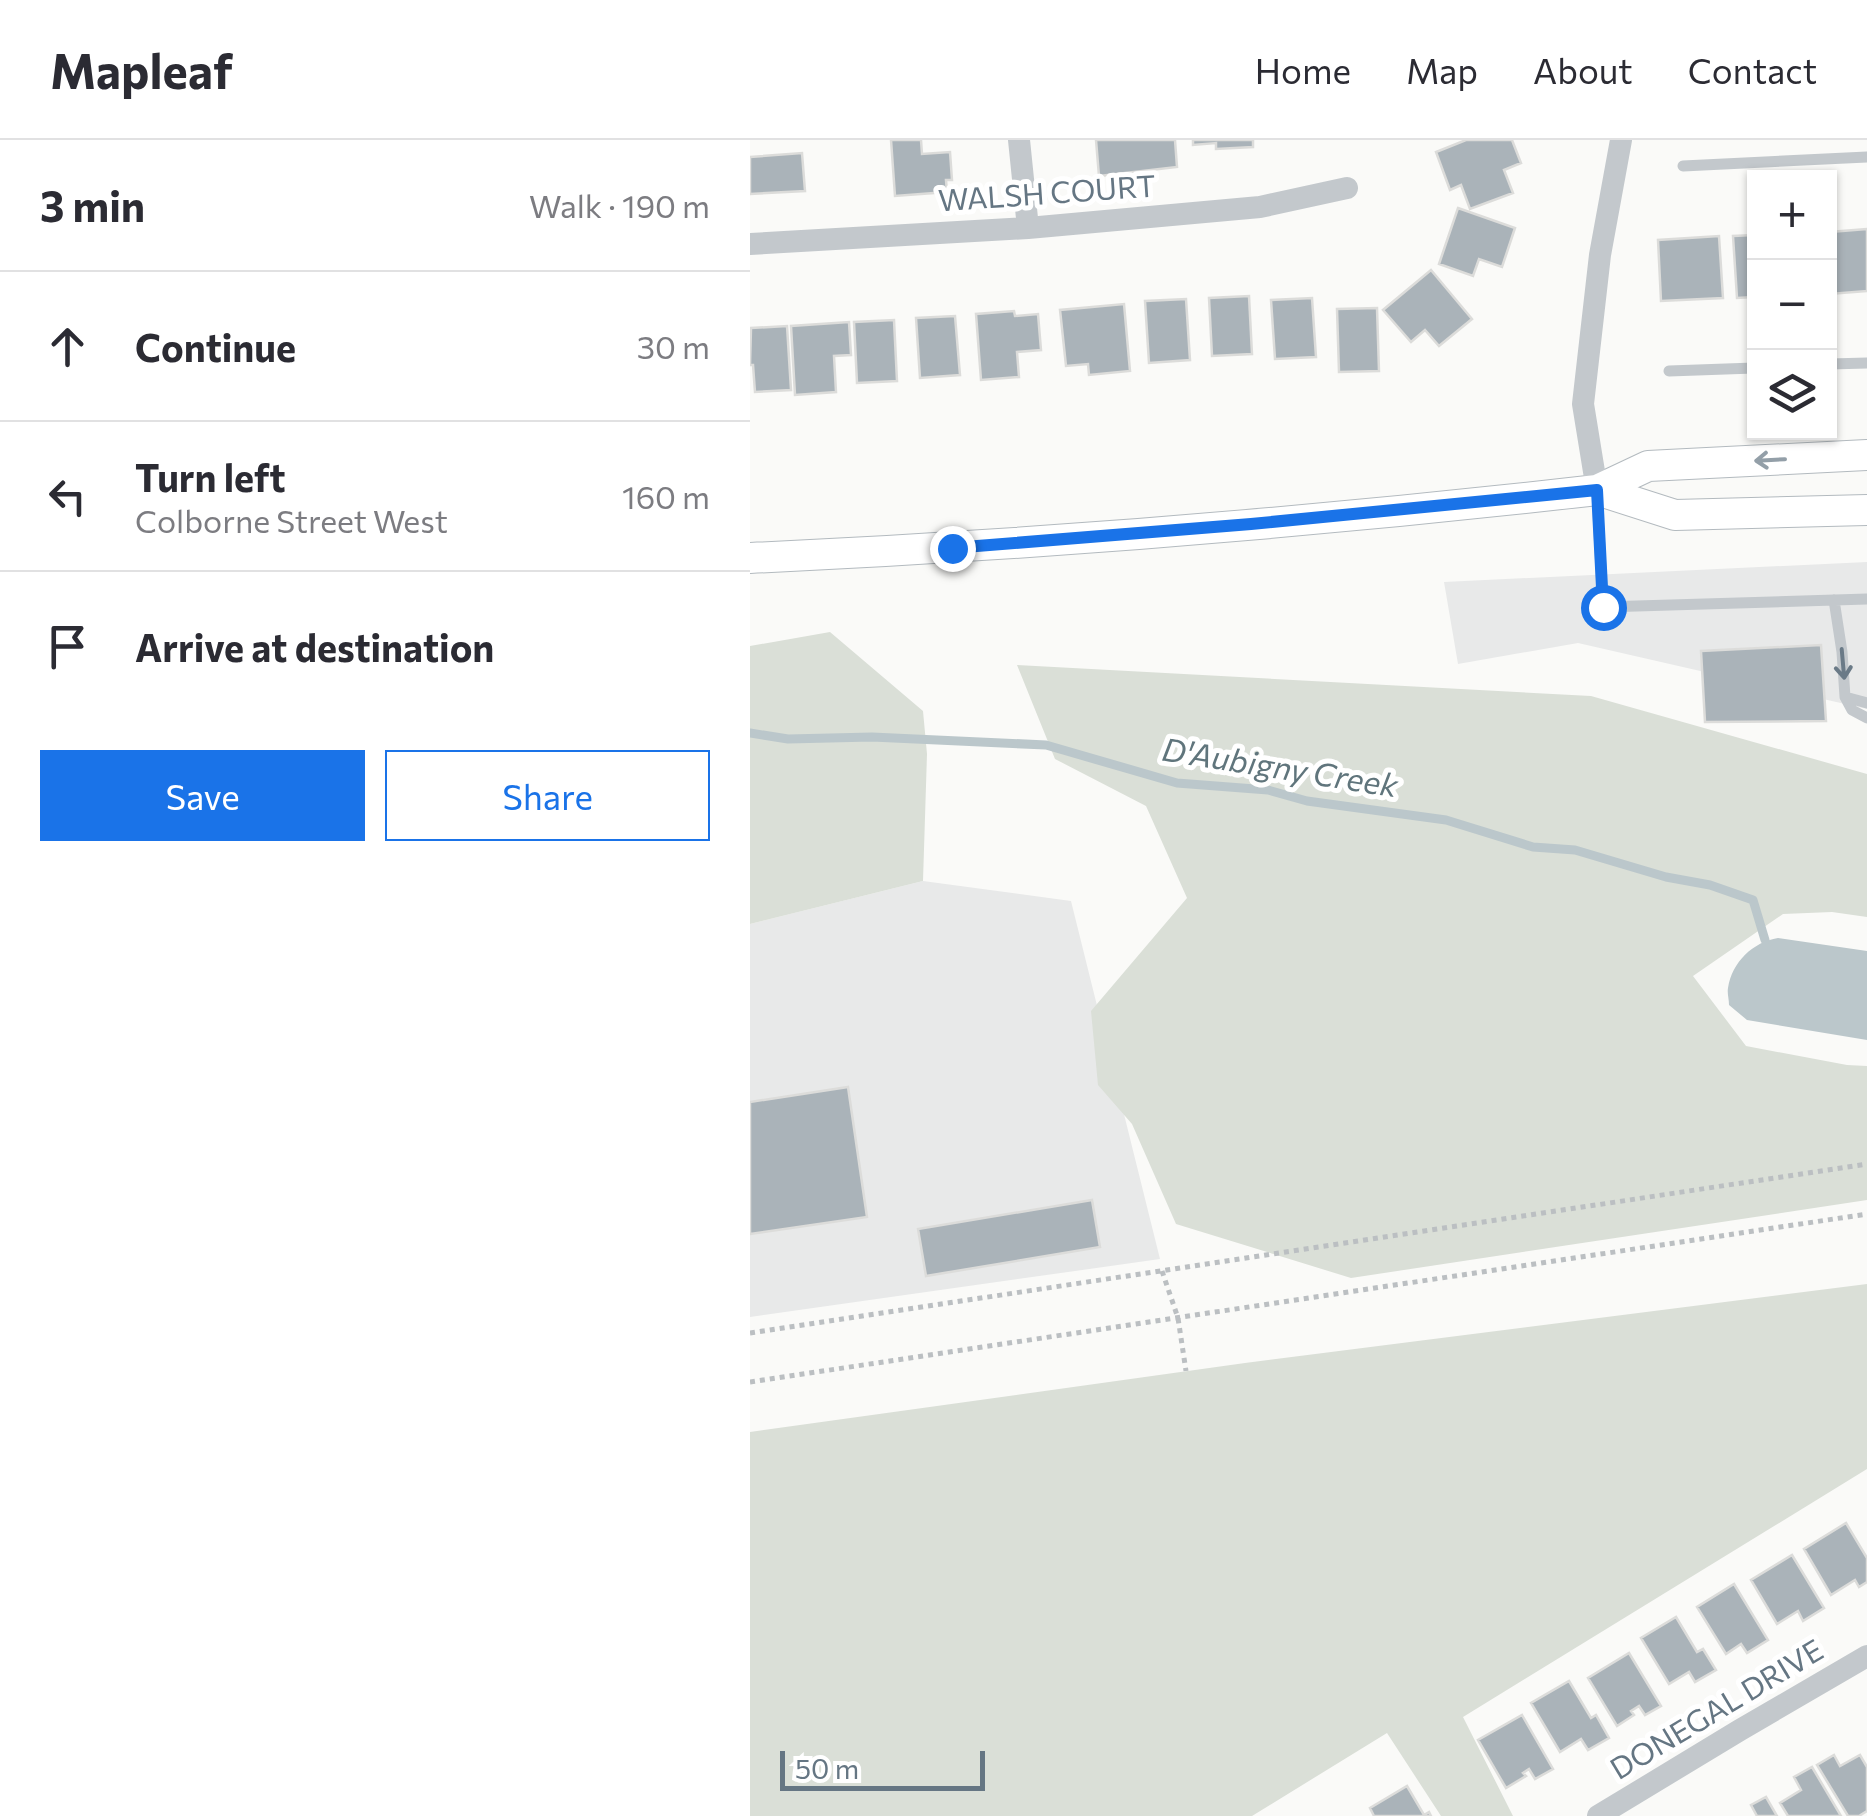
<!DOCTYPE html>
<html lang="en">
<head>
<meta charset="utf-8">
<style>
  body { margin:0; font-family:Commissioner,sans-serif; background:#f7f7f7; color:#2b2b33 }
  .controls { position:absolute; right:30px; top:30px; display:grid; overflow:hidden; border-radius:0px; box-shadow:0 2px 8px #0004 }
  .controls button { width:90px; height:90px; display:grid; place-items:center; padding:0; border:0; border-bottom:2px solid #e1e1e2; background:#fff; color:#2b2b33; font:50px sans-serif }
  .scale { position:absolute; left:30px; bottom:25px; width:205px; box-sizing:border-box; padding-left:10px; border:5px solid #657683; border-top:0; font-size:28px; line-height:35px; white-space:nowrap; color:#657683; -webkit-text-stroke:8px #fff; paint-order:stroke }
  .stop { position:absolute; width:30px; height:30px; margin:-22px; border:8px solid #1a73e8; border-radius:50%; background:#fff }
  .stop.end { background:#1a73e8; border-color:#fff; box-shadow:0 2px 10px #0008 }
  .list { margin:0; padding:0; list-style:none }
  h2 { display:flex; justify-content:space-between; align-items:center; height:130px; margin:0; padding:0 40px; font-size:42px }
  h2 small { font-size:32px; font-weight:400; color:#7c7c81 }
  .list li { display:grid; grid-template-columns:65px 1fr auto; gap:30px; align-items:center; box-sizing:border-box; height:150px; padding:0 40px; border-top:2px solid #e1e1e2 }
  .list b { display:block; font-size:38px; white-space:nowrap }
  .list p { margin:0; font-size:32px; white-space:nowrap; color:#7c7c81 }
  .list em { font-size:32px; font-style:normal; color:#7c7c81 }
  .actions { display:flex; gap:20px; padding:30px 40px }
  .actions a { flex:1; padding:22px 0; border:2px solid #1a73e8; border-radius:0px; text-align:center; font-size:35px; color:#1a73e8 }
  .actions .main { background:#1a73e8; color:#fff }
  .icon { flex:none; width:55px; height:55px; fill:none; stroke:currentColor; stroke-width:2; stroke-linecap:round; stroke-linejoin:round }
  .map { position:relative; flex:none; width:1117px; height:1676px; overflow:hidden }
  header { display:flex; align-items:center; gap:60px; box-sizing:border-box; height:140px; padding:0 50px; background:#fff; border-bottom:2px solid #e1e1e2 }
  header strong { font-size:48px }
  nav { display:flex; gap:55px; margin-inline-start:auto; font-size:35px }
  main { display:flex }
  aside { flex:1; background:#fff }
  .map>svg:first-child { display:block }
  .built { fill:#e8e9e9 }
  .green { fill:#dadfd7 }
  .water { fill:#bbc7cb }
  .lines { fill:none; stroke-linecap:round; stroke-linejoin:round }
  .stream { stroke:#bbc7cb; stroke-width:9 }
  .building { fill:#aab3b9; stroke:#dcdcda; stroke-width:2.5 }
  .secondary-casing { stroke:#b3babf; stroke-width:32 }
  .path { stroke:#bbbfc2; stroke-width:5; stroke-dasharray:5 5; stroke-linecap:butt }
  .service { stroke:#c3c8cc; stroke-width:11 }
  .minor { stroke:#c3c8cc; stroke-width:22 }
  .secondary { stroke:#fff; stroke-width:30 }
  .oneway { stroke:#939fa8 }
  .oneway2 { stroke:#6a7a87 }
  .route { stroke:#1a73e8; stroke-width:12 }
  .labels { text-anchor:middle; stroke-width:10; stroke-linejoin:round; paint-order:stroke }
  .street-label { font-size:30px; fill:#657683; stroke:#fff }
  .water-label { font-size:32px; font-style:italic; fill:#60757c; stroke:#fff }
</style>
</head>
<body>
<header>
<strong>Mapleaf</strong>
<nav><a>Home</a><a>Map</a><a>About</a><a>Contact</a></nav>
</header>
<main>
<aside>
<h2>3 min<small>Walk · 190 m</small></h2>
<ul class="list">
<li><svg class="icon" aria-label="ahead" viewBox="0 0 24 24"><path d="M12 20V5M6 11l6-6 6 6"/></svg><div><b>Continue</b></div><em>30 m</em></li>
<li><svg class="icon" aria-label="left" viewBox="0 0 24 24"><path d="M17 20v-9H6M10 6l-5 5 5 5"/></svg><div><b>Turn left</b><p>Colborne Street West</p></div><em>160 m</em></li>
<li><svg class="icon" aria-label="arrive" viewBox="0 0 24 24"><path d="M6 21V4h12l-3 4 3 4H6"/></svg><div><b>Arrive at destination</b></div></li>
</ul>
<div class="actions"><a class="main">Save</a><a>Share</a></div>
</aside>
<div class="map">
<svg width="1117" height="1676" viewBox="0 0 1117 1676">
  <rect width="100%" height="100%" fill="#fafaf8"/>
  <!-- built -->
  <path class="built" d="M1117,422v147l-289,-66 -120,21 -14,-82z
    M173,741l148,20 89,358 -410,58v-393z"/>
  <!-- green -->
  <path class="green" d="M80,492l93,79 4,43 -4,127 -173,43v-278z
    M267,525l574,31 276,78v143l-35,-5 -49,2 -90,62 53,70 101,19 20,1v134l-516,78 -175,-54 -44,-100 -34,-39 -7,-74 96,-113 -41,-92 -91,-47z
    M1117,1144v185l-404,248 50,99h-72l-54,-83 -135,83h-502v-384l495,-69z"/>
  <!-- water -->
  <path class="water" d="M1028,798l89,13v89l-120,-20 -18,-15c0,-6 -2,-12 -1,-17 4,-26 25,-46 50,-50z"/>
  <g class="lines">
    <!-- stream -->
    <path class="stream" d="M0,593l38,6 84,-2 174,8 131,38 91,7 39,11 139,19 87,27 42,3 91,27 44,8 43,15 12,40"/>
  </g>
  <!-- building -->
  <path class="building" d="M141,0h30l1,14 28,-2 2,28h-6l1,12 -52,4z
    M346,0h79l2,27 -78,9z
    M443,0h60v7l-37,2v-6l-23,2z
    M716,0h46l9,23 -17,7 9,23 -43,16 -9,-24 -11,5 -14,-38z
    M52,13l3,38 -55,3v-37z
    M708,68l57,20 -13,39 -23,-8 -6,17 -34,-12z
    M1117,89v62l-37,3v-62z
    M1004,95v62l-17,1 -4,-62z
    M969,96l4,62 -62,3 -3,-61z
    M681,130l41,49 -33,27 -14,-16 -14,12 -28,-32z
    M499,156l3,58 -40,2 -3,-58z
    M562,158l4,59 -41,2 -4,-59z
    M436,159l4,61 -41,3 -4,-62z
    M374,164l6,67 -41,4 -1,-11 -22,2 -6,-56z
    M627,168l2,63 -40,1 -2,-63z
    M264,171l1,5 23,-2 3,36 -24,2 2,25 -38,3 -5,-66z
    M205,176l5,59 -40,3 -4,-60z
    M144,180l3,61 -40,2 -3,-61z
    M99,182l2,33 -17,1 2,36 -41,3 -4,-69z
    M37,186l4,64 -36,2 -2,-27h-3l1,-37z
    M1071,505l5,76 -121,1 -4,-71z
    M98,947l19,130 -117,17v-132z
    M342,1060l8,47 -174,29 -8,-47z
    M1096,1383l21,35v24l-8,5 -4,-7 -24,15 -27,-46z
    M1042,1415l32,53 -21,13 -5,-10 -21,13 -26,-44z
    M984,1444l34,56 -21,13 -6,-9 -15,10 -29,-47z
    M926,1477l21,35 6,-3 13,21 -21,12 -6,-10 -20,12 -28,-46z
    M879,1513l32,53 -16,9 -6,-9 -8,5 3,4 -17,11 -29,-48z
    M819,1541l22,37 5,-3 13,23 -21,12 -7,-11 -21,13 -29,-49z
    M772,1575l31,54 -18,10 -6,-10 -6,4 3,3 -20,12 -28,-48z
    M1084,1615l6,11 20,-11 7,12v44l-8,5h-11l-31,-51z
    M1062,1627l29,49h-53l-8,-13 21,-13 -7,-13z
    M657,1646l17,29 5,-3 2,4h-57l-4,-8z
    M1016,1657l11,19h-20l-6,-11z"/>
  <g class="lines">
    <defs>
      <path id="secondary" d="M847,350l78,25 192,-5
        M0,418c283,-13 566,-36 847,-68l51,-24 219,-11"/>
    </defs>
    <!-- secondary casing -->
    <use href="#secondary" class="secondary-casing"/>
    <!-- path -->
    <path class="path" d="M412,1131l16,47 8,53
      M0,1193l1117,-169
      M0,1242l1117,-168"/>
    <!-- service -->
    <path class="service" d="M933,26l184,-9
      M1080,224l37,-1
      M919,231l85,-3
      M847,354l6,113 264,-8
      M1084,460l8,52 3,45 7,13 15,8
      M1095,557l22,6"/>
    <!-- minor -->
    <path class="minor" d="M269,0l9,88
      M0,104l278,-16 232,-21 87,-19
      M847,350l-14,-86 17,-149 21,-115
      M848,1676l142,-86 127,-74"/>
    <!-- secondary -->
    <use href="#secondary" class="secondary"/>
  </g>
  <!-- one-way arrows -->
  <defs><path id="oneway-shaft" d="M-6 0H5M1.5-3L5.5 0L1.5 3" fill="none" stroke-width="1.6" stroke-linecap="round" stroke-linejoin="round" transform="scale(2.5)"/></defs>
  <use class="oneway" href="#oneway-shaft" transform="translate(1020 320) rotate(177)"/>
  <use class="oneway2" href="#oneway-shaft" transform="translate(1093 524) rotate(85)"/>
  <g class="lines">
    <!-- route -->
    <path class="route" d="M202,408l299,-24 346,-34 6,117"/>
  </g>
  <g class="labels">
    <!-- street labels -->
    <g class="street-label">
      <text transform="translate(297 54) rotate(-4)" y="10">WALSH COURT</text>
      <text transform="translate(967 1570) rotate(-31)" y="10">DONEGAL DRIVE</text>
    </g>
    <!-- water labels -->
    <g class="water-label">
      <text transform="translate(530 628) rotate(9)" y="11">D'Aubigny Creek</text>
    </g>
  </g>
</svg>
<div class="controls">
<button>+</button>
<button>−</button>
<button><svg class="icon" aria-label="layers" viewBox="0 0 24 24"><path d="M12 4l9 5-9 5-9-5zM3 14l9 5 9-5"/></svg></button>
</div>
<div class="scale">50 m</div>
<div class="stop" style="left:853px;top:467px"></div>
<div class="stop end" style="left:202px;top:408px"></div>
</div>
</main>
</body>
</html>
